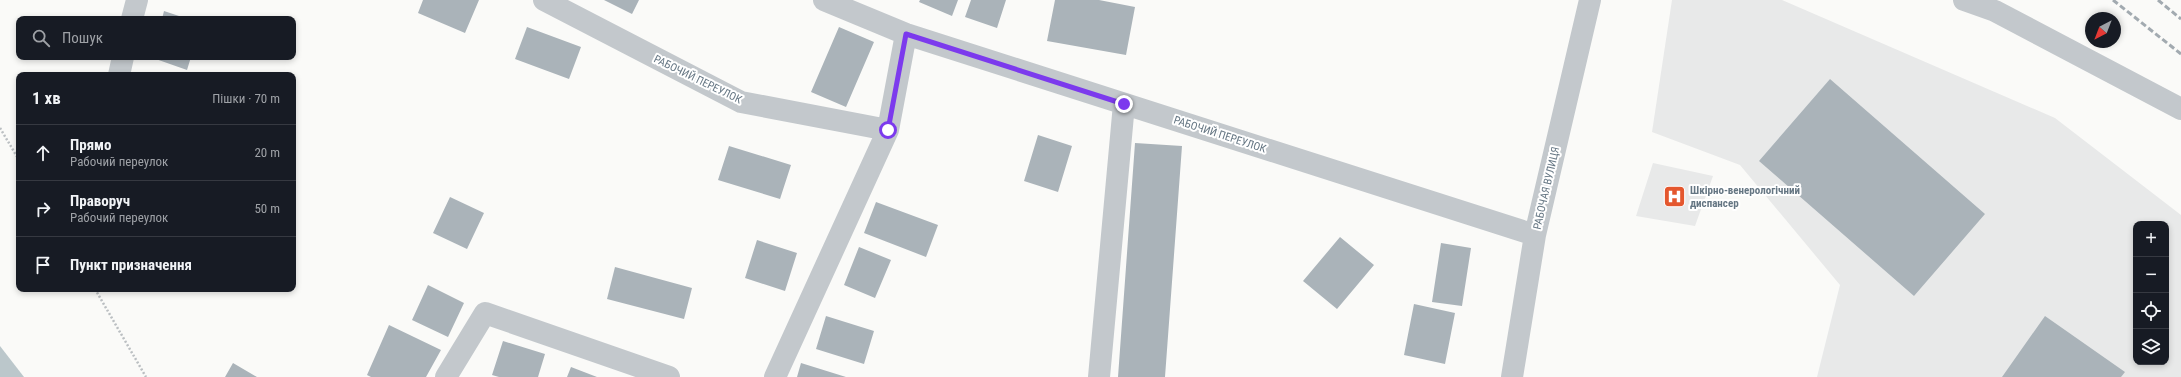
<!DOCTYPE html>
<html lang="uk">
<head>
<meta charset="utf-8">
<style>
  body { margin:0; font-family:"Roboto Condensed",sans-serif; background:#242831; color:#f1f3f6 }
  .controls { position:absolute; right:12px; bottom:12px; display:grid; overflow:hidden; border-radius:8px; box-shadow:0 2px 6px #0003 }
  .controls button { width:36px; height:36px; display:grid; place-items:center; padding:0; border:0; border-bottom:1px solid #363941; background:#171b24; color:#f1f3f6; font:20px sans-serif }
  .compass { position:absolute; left:2085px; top:12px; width:36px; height:36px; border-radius:50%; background:#171b24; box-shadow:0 2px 6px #0003; rotate:222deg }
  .stop { position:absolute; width:12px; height:12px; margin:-9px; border:3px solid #7c3aed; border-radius:50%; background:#fff }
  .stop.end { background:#7c3aed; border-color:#fff; box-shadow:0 1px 4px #0008 }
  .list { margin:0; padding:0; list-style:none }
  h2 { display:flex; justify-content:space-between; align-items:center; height:52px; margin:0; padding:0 16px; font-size:17px }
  h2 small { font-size:13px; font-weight:400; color:#9ea1a6 }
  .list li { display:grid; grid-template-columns:26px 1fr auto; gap:12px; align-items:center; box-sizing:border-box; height:56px; padding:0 16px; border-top:1px solid #363941 }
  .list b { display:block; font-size:15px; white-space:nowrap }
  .list p { margin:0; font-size:13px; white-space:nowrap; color:#9ea1a6 }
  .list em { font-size:13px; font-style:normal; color:#9ea1a6 }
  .icon { flex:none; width:22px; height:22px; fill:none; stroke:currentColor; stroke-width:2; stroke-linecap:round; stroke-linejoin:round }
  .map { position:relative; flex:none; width:2181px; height:377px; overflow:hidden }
  .search { position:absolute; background:#171b24; box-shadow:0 2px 6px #0003; left:16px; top:16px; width:280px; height:44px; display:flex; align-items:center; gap:10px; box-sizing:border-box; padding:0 14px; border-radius:8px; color:#9ea1a6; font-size:15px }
  .panel { position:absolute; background:#171b24; box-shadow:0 2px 6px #0003; left:16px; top:72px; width:280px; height:220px; border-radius:8px }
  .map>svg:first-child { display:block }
  .built { fill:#e8e9e9; fill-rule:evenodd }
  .water { fill:#bbc7cb }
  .building { fill:#aab3b9 }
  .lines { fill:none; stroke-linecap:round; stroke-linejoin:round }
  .path { stroke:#bbbfc2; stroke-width:2.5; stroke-dasharray:2 2; stroke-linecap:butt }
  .minor { stroke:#c3c8cc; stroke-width:22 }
  .rail { stroke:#a2aab0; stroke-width:3; stroke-dasharray:6 3; stroke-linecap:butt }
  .route { stroke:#7c3aed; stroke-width:5 }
  .labels { text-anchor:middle; stroke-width:4; stroke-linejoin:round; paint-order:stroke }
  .street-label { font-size:11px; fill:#657683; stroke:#fff }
  .poi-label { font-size:11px; font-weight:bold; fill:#657683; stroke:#fff; text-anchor:start }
</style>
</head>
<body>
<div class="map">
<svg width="2181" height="377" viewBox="0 0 2181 377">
  <rect width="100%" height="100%" fill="#fafaf8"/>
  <!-- built -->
  <path class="built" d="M1672,0h110l273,118 126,97v162h-364l23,-92 -100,-120 -88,-33zM2136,224h30v138h-30z
    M1653,163l60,13 -18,50 -59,-10z"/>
  <!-- water -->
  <path class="water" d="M0,346l24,31h-24z"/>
  <!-- building -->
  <path class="building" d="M423,0h56l-14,33 -47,-20z
    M604,0h35l-7,14z
    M920,0h38l-6,16 -33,-14z
    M971,0h35l-9,28 -32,-11z
    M1055,0h44l36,7 -9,48 -79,-14z
    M164,11l24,8h-26z
    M527,27l54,20 -12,32 -54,-20z
    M839,27l35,15 -28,65 -35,-15z
    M150,57h41l-4,13z
    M1830,79l155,135 -71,82 -155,-135z
    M1038,135l34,11 -14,46 -34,-11z
    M1135,143l47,3 -17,231h-47z
    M729,146l62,19 -11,34 -62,-19z
    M450,197l34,16 -17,36 -34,-16z
    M876,202l62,23 -12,32 -62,-24z
    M1340,237l34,28 -37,44 -34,-28z
    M757,240l40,13 -12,38 -40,-13z
    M1441,243l30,5 -9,58 -30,-4z
    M859,247l32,13 -16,38 -31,-13z
    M615,267l77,21 -8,31 -77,-20z
    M428,285l36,18 -16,34 -36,-17z
    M1414,304l41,9 -10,51 -41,-9z
    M826,316l48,15 -10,33 -48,-15z
    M2045,316l80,56 -4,5h-119z
    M389,325l52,25 -15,27h-55l-4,-2z
    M503,341l42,13 -7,23h-39l-7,-2z
    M233,363l24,14h-32z
    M801,363l45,14h-49z
    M571,367l26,10h-30z"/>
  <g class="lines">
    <!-- path -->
    <path class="path" d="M0,128l19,32
      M95,289l51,88"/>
    <!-- minor -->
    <path class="minor" d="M544,0l197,102 147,28
      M824,0l82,34 629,201
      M1964,0l31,11 186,98
      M132,19l5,-19
      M119,75l4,-18
      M446,377l39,-64 184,64
      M775,377l113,-247 18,-96
      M1099,377l25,-273
      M1512,377l23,-142 55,-235"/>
    <!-- rail -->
    <path class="rail" d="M2113,0l68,54
      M2158,0l23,19"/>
  </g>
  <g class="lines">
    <!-- route -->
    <path class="route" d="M888,130l18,-96 218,70"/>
  </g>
  <!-- icons -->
  <defs>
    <symbol id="hospital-square" viewBox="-11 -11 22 22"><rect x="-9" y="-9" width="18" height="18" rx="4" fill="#e4572e" stroke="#fff"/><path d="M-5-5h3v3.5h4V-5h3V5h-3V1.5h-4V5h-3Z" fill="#fff"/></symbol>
  </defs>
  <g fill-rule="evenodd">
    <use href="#hospital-square" x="1662" y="184" width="25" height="25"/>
  </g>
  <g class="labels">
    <!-- street labels -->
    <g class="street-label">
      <text transform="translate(698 79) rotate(26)" y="4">РАБОЧИЙ ПЕРЕУЛОК</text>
      <text transform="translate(1220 134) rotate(18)" y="4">РАБОЧИЙ ПЕРЕУЛОК</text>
      <text transform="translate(1546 188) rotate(-77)" y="4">РАБОЧАЯ ВУЛИЦЯ</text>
    </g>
    <!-- poi labels -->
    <g class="poi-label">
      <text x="1690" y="194">Шкірно-венерологічний<tspan x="1690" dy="13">диспансер</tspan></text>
    </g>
  </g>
</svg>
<div class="controls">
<button>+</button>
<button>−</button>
<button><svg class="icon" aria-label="locate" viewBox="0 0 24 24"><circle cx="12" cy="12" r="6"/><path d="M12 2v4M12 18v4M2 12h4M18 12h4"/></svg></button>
<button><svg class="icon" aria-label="layers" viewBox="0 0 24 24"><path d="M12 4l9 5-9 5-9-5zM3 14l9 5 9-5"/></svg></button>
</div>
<svg class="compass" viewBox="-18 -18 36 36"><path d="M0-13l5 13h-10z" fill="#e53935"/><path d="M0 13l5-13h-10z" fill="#9ea1a6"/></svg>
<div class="stop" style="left:888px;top:130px"></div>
<div class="stop end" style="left:1124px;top:104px"></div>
<div class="search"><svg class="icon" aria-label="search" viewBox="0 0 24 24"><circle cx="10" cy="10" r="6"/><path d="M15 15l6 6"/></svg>Пошук</div>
<section class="panel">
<h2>1 хв<small>Пішки · 70 m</small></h2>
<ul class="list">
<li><svg class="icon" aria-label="ahead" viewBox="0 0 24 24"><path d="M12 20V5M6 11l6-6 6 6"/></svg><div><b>Прямо</b><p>Рабочий переулок</p></div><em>20 m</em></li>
<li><svg class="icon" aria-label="right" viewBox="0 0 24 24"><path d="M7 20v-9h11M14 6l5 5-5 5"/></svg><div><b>Праворуч</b><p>Рабочий переулок</p></div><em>50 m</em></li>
<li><svg class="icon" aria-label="arrive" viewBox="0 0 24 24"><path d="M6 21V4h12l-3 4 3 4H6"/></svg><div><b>Пункт призначення</b></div></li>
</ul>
</section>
</div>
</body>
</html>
